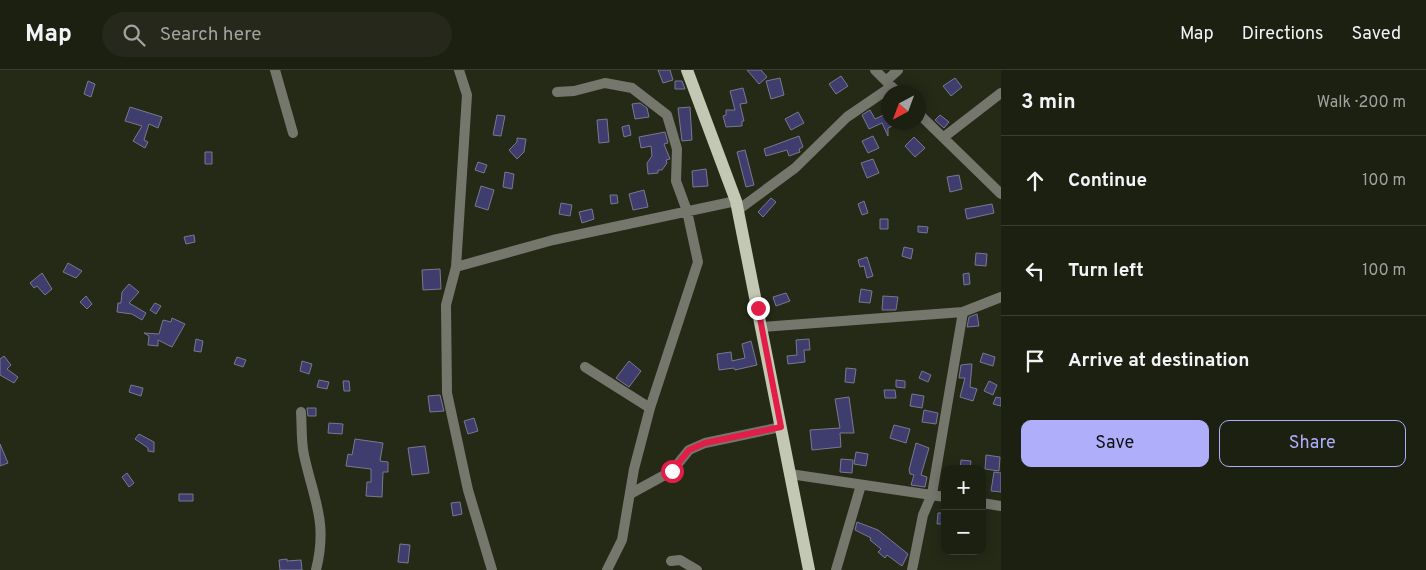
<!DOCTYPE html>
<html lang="en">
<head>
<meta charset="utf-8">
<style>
  body { margin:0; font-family:Overpass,sans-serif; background:#25281a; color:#f1f3f6 }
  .controls { position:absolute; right:15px; bottom:15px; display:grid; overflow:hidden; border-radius:10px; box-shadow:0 2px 12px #0003 }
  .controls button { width:45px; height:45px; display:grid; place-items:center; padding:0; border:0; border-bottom:1px solid #3a3e31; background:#1c2011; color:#f1f3f6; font:25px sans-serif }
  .compass { position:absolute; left:881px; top:15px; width:45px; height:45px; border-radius:50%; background:#1c2011; box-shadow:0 2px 12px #0003; rotate:221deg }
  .stop { position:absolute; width:15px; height:15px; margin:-11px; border:4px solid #e11d48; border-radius:50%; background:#fff }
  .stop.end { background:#e11d48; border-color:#fff; box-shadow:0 1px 5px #0008 }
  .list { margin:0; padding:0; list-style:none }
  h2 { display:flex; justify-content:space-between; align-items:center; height:65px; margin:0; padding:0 20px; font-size:21px }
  h2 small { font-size:16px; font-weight:400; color:#a0a39f }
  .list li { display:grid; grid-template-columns:32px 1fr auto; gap:15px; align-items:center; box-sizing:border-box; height:90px; padding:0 20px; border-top:1px solid #3a3e31 }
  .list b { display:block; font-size:19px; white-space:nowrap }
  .list em { font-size:16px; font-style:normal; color:#a0a39f }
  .actions { display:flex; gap:10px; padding:15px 20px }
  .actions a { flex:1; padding:11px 0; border:1px solid #aeaefb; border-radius:10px; text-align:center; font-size:18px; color:#aeaefb }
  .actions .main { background:#aeaefb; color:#111 }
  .icon { flex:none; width:28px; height:28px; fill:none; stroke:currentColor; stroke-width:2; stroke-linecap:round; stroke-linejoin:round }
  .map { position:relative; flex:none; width:1001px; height:500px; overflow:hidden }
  header { display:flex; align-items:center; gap:30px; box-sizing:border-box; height:70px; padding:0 25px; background:#1c2011; border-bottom:1px solid #3a3e31 }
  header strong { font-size:24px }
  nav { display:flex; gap:28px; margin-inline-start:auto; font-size:18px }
  .search { width:350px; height:45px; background:#25281a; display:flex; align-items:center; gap:12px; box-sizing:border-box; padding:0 18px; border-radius:28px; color:#a0a39f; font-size:19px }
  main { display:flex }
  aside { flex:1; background:#1c2011 }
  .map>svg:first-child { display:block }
  .building { fill:#3e3d6e; stroke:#78798f }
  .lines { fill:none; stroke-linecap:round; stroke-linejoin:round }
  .minor { stroke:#75776d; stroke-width:10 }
  .major { stroke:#c3c8b4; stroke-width:12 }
  .route { stroke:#e11d48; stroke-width:6 }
</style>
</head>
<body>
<header>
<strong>Map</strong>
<div class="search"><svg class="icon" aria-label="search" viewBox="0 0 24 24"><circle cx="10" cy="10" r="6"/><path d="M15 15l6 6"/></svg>Search here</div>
<nav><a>Map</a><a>Directions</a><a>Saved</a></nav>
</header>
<main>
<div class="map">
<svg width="1001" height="500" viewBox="0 0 1001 500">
  <rect width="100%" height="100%" fill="#252a17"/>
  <!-- building -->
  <path class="building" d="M658,0h12l3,10 -10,3z
    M747,0h14l6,7 -8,7z
    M841,6l7,10 -12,8 -7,-10z
    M780,8l4,17 -13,4 -5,-18z
    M955,8l7,9 -11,9 -8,-10z
    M88,11l7,3 -4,13 -7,-3z
    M675,11h7l3,8h-10z
    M743,18l4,15 -7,1 4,17h-2v5l-16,1 -3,-11 3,-1v-5h9l-5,-19z
    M640,33l7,5 2,9 -14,2 -3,-15z
    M130,37l32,10 -4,11 -9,-4 -5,16 4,2 -3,6 -12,-7 9,-15 -17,-5z
    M690,37l2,33 -10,1 -4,-33z
    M870,40l5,9 13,-6v9h13l-13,6v8l-6,-13 -13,6 -7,-14z
    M798,42l6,11 -13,7 -6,-11z
    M497,45l8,1 -4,20 -8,-1z
    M940,45l9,7 -5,6 -9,-8z
    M607,49l2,23 -10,1 -2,-23z
    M629,55l2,10 -7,2 -2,-10z
    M665,62l3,11 -4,1 6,15 -4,1 1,3 -5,7h-4v3l-10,1 -1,-11 5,-7 -1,-10 -10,2 -2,-11z
    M799,66l4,11 -4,2 1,3 -11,4 -2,-6 -21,6 -2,-7z
    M873,66l6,12 -11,5 -6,-12z
    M914,67l11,11 -10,9 -10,-11z
    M517,68l9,1 -2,13 -7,7 -8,-9 8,-8z
    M745,80l9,35 -8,2 -9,-35z
    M205,82h7v12h-7z
    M873,89l6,14 -12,5 -6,-15z
    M478,92l9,3 -3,8 -9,-3z
    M706,99l2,17 -15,1 -1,-16z
    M505,102l9,2 -2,15 -9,-2z
    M959,105l3,14 -12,3 -3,-15z
    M481,116l13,4 -6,20 -13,-4z
    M644,120l4,17 -15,3 -4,-16z
    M610,125h7l1,8 -7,1z
    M771,128l5,4 -13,15 -5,-5z
    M864,131l4,12 -6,2 -4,-11z
    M561,133l11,2 -2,11 -11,-2z
    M992,134l2,9 -27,6 -2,-10z
    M592,139l2,10 -12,4 -3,-11z
    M880,149h8v10h-8z
    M918,156l10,1 -1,6 -9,-1z
    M194,165l1,7 -9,2 -2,-7z
    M904,177l9,2 -2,10 -9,-3z
    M976,183l11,1 -1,12 -11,-1z
    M867,187l6,19 -6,2 -3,-12 -4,1 -2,-7z
    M68,193l14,8 -6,7 -13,-6z
    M440,199l1,20 -18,1 -1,-20z
    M42,203l10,16 -7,6 -8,-9 -3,2 -4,-5z
    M969,203l1,11 -6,1 -1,-11z
    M129,214l10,8 -10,11 17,10 -4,7 -10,-6 -15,-2 1,-9h3l1,-11z
    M861,219l11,2 -2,12 -11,-1z
    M786,223l4,8 -14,5 -3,-9z
    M86,226l6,8 -5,5 -7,-7z
    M883,226l15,1 -2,13h-14z
    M155,233l6,3 -5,8 -6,-4z
    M977,244l2,12 -12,1 2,-10z
    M172,248l13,6 -13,23 -14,-7v6l-10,-1 1,-9 -5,-3 15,1 4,-14 8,2z
    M196,269l7,2 -2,11 -7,-1z
    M809,269l1,11h-6l1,12 -17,2 -1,-8 10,-1 -1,-15z
    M751,271l6,24 -22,5 -1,-2 -15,2 -2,-16 14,-2 1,9 13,-3 -3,-14z
    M983,283l12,4 -2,9 -13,-4z
    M4,286l7,9 -4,4 11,8 -4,6 -14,-8v-16z
    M237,287l9,3 -3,7 -9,-3z
    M302,291l10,3 -3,10 -9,-3z
    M629,291l12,10 -12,16 -13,-9z
    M969,294h3l-2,23 7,2 -4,12 -13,-4 5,-19h-6l2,-13z
    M846,298l10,1 -2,14 -9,-1z
    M922,301l9,4 -3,7 -9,-4z
    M319,310l10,2 -2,7 -10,-2z
    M896,310l9,1v7l-9,-1z
    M343,311h6l1,10h-6z
    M989,311l8,4 -4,10 -9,-4z
    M131,315l12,3 -2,8 -12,-4z
    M884,320h11l1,8h-11z
    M912,324l12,2 -2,12 -12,-2z
    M440,325l4,16 -14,1 -2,-16z
    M849,327l5,36h-14l1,14 -29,3 -2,-20 30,-2 -5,-29z
    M996,327l5,1v8l-8,-2z
    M307,338h9v8h-8z
    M924,340l14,3 -2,11 -14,-2z
    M474,348l4,13 -10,3 -4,-13z
    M329,353l14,1 -1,10 -14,-1z
    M894,355l16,4 -4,14 -16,-5z
    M139,364l15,8v10l-6,-1v-3l-13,-9z
    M355,369l28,4 -3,18 8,1v10h-5l-1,25 -16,-1 1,-14h4v-13l-25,-3 2,-12 4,1z
    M916,373l13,5 -8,27 6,2 -2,10 -14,-2 3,-10 -4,-1 -1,-4z
    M0,374l8,19 -8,3z
    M425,376l4,27 -17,2 -4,-27z
    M856,382l12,2 -2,12 -12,-2z
    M986,385l14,2 -1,14 -14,-2z
    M841,389l12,1 -1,13 -12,-1z
    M961,390l10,1 -1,8h-10z
    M994,402l7,1v19l-10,-1z
    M127,403l7,10 -5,4 -7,-10z
    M179,424h14v7h-14z
    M460,432l2,12 -9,2 -2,-13z
    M938,443h7v11h-8z
    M857,452l21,8 30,24 -6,12 -15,-11 -2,3 -7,-6 3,-3 -11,-9 1,-2 -16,-8z
    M400,474l10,1 -2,18 -10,-1z
    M287,489v2l14,-1 1,10h-22l-1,-10z"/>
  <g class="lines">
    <!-- minor -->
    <path class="minor" d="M275,0l18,63
      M459,0l8,25 -11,172 -10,38 1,88 21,97 24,80
      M875,0l11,11
      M557,22l17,-1 31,-8 27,5 35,27 10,34 -1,32 11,30 11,51 -48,146 -16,61 -12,71 -15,30
      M897,22l-11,-11 12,-11
      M918,43l83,81
      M944,67l57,-44
      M738,140l57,-42 52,-51 44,-30
      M456,197l97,-27 183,-39
      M762,257l201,-15 38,-15
      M585,297l65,41
      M301,342c1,14 0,30 3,43 10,46 24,67 12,115
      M790,404l155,23
      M630,424l42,-23 17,-21 16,-7 76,-16
      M982,433l19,3
      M671,491l9,-1 17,10
      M836,500l25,-85
      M912,500l11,-55 9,-21 31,-182"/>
    <!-- major -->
    <path class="major" d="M687,0l49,131 73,369"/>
  </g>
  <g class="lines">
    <!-- route -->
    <path class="route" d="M672,401l17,-21 16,-7 76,-16 -23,-119"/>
  </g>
</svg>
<div class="controls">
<button>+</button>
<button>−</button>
</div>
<svg class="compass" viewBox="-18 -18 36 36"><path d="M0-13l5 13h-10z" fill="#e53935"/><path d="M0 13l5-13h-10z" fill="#a0a39f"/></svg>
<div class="stop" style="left:672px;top:401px"></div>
<div class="stop end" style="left:758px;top:238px"></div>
</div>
<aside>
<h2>3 min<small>Walk · 200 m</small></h2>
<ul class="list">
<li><svg class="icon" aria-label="ahead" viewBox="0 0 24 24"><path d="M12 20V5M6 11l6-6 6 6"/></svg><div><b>Continue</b></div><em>100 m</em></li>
<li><svg class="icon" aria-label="left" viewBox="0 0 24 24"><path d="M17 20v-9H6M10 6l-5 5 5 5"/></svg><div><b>Turn left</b></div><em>100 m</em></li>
<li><svg class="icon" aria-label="arrive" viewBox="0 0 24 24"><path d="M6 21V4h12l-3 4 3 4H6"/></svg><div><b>Arrive at destination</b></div></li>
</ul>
<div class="actions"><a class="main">Save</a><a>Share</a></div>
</aside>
</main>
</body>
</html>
